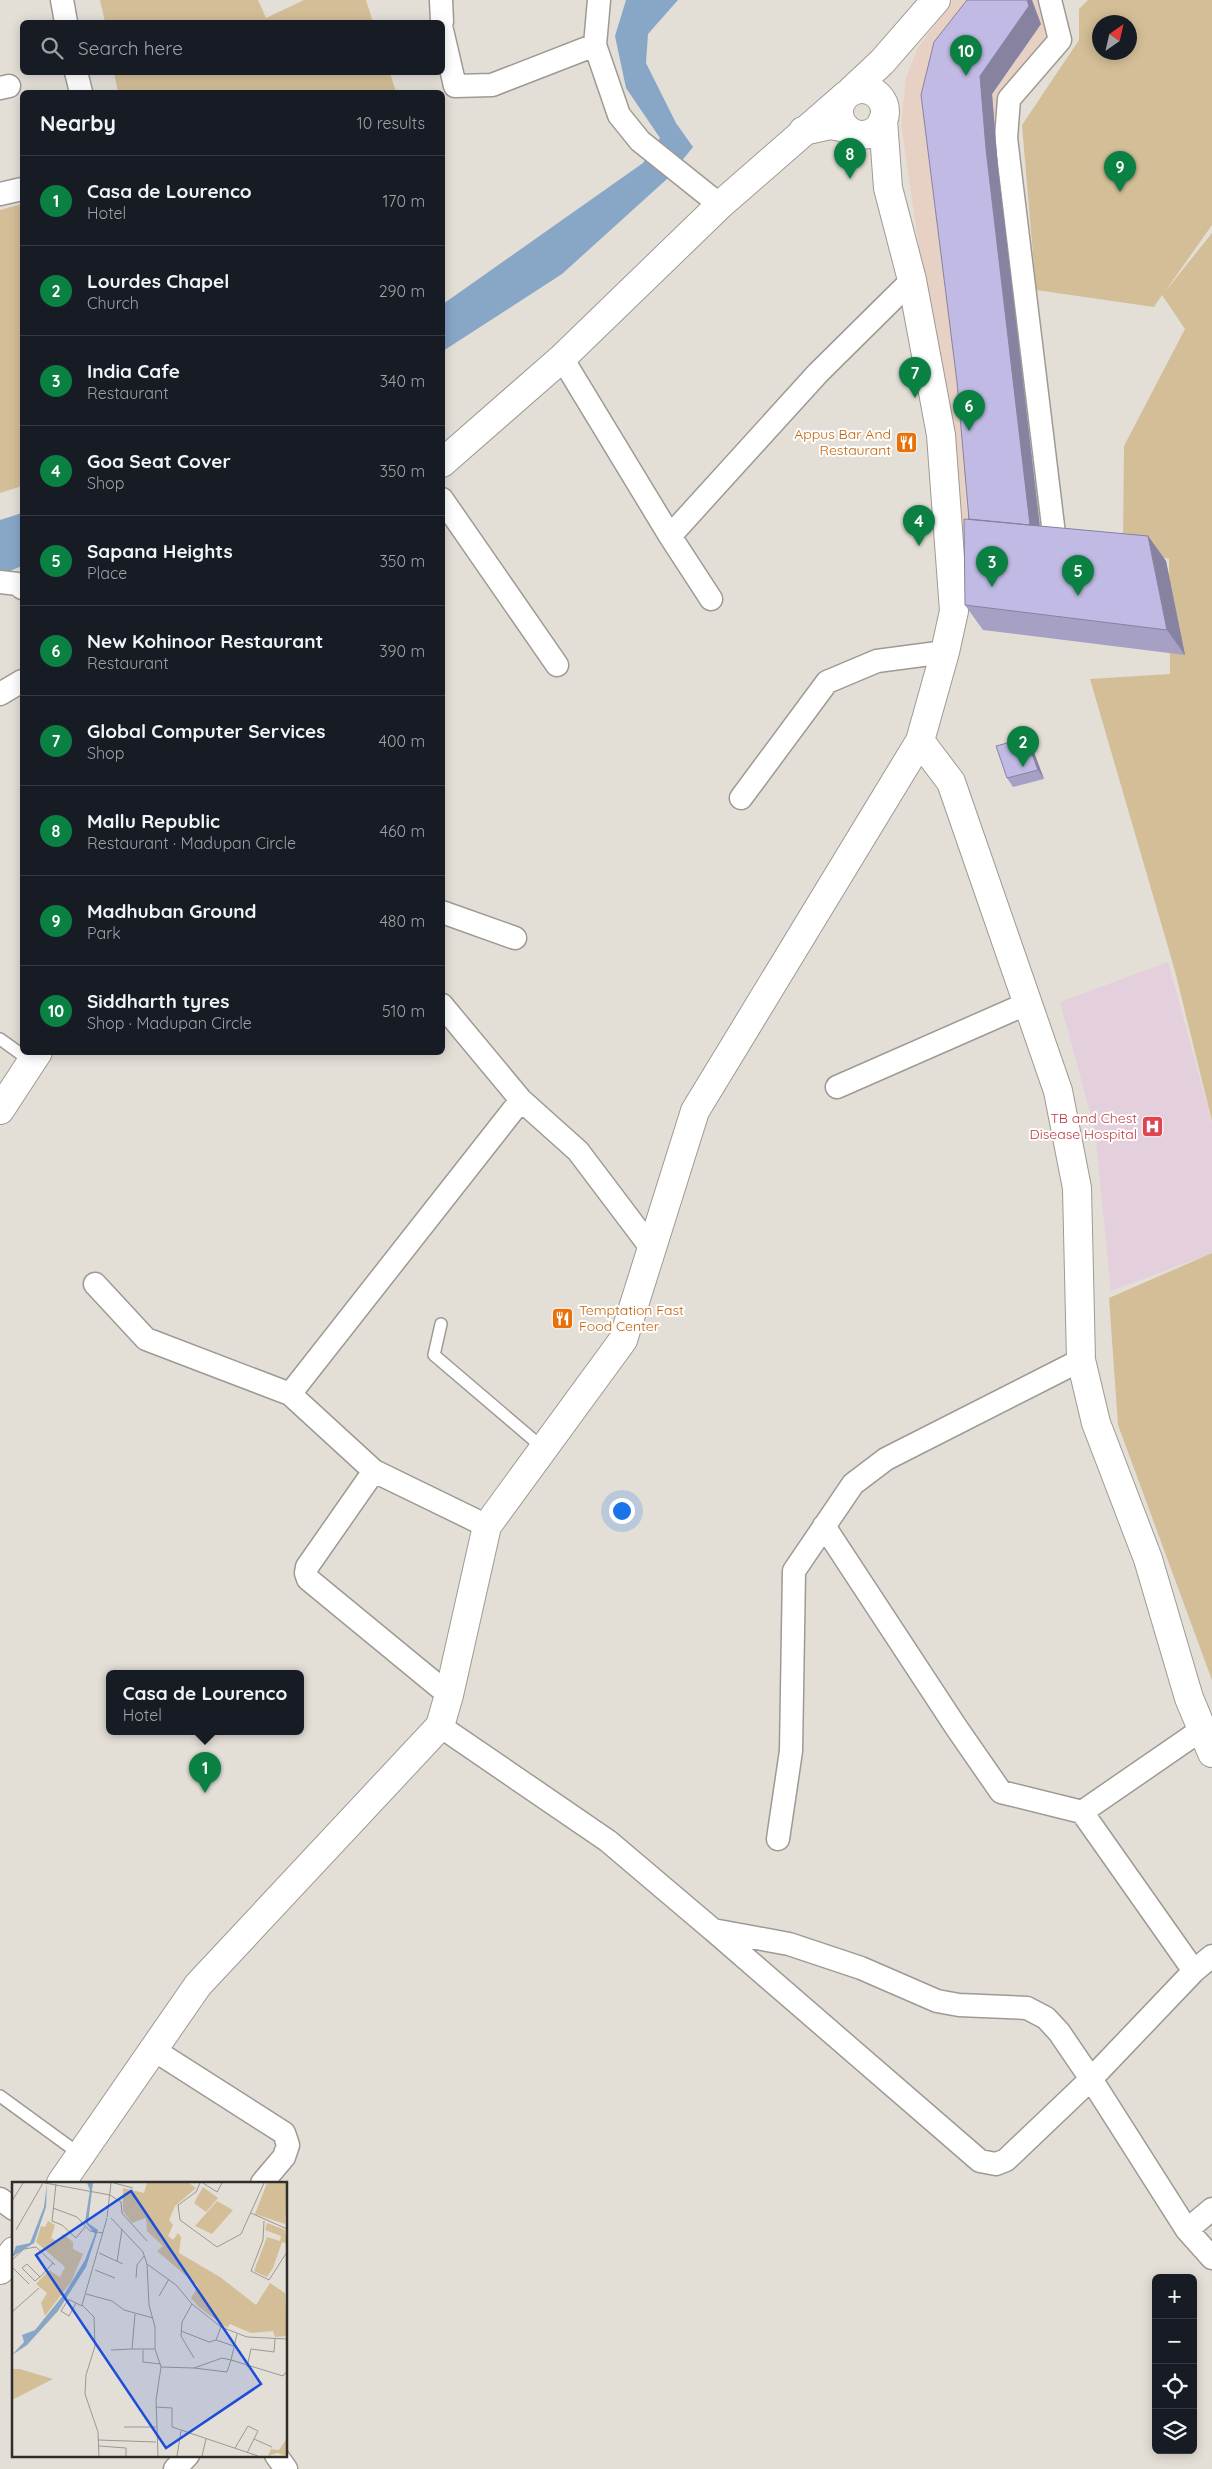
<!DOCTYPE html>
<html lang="en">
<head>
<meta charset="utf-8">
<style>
  body { margin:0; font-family:Quicksand,sans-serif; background:#20242c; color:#f1f3f6 }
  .controls { position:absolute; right:15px; bottom:15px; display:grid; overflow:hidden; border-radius:8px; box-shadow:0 2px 12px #0003 }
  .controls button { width:45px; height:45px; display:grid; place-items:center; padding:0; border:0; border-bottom:1px solid #363941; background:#171b24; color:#f1f3f6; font:25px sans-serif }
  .compass { position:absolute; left:1092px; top:15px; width:45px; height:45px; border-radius:50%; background:#171b24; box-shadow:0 2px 12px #0003; rotate:34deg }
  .you { position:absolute; left:621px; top:1510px; width:18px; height:18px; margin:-12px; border:4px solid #fff; border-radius:50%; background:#1a73e8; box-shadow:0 0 0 8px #1a73e833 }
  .badge { display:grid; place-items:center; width:32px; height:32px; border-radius:50%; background:#0b8043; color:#fff; font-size:16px; font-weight:700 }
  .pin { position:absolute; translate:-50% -41px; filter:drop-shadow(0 1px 2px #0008) }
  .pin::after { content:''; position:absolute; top:26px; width:18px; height:15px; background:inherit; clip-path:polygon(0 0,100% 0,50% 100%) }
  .popup { position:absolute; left:106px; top:1670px; width:198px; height:65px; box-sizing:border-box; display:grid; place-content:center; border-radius:8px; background:#171b24; filter:drop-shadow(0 1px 4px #0005); font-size:16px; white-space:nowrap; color:#9ea1a6 }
  .popup b { font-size:19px; color:#f1f3f6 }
  .popup::after { content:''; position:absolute; left:50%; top:100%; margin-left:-10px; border:10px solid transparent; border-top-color:#171b24 }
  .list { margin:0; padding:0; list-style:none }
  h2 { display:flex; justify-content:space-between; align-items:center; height:65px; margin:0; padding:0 20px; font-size:21px }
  h2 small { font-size:16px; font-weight:400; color:#9ea1a6 }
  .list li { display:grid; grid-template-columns:32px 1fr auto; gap:15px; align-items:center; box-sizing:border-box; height:90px; padding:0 20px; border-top:1px solid #363941 }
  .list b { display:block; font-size:19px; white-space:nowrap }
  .list p { margin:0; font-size:16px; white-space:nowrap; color:#9ea1a6 }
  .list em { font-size:16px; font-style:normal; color:#9ea1a6 }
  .icon { flex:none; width:28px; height:28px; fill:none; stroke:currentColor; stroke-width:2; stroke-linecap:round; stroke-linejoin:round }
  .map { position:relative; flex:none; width:1212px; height:2469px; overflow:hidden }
  .search { position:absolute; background:#171b24; box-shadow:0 2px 12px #0003; left:20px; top:20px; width:425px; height:55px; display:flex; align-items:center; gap:12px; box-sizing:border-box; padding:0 18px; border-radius:8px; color:#9ea1a6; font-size:19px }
  .panel { position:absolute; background:#171b24; box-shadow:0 2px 12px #0003; left:20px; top:90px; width:425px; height:965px; border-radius:8px }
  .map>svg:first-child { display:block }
  .commercial { fill:#e7d1c4 }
  .medical { fill:#e4cfdc }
  .green { fill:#d3be97; fill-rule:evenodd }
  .water { fill:#88a7c7 }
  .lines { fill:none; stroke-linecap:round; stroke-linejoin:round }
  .service-casing { stroke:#9e9a93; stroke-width:14 }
  .minor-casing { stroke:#9e9a93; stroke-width:25 }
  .tertiary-casing { stroke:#9e9a93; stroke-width:30 }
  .secondary-casing { stroke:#9e9a93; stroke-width:30 }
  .service { stroke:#fff; stroke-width:11 }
  .minor { stroke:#fff; stroke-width:22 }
  .tertiary { stroke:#fff; stroke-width:28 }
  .secondary { stroke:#fff; stroke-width:28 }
  .wall { fill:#a6a0c4 }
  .shaded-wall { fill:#8782a0 }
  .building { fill:#c1bae4; stroke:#8782a0 }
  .labels { text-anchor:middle; stroke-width:4; stroke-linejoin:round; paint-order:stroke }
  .food-label { font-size:14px; fill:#c56008; stroke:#fff; text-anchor:end }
  .health-label { font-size:14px; fill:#be3a42; stroke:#fff; text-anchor:end }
  .inset-road { fill:none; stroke:#9b9892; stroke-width:1 }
  .view { fill:#1d4ed8; fill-opacity:0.15; stroke:#1d4ed8; stroke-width:2.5 }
  .inset-edge { fill:none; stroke:#302e2b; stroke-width:2.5 }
</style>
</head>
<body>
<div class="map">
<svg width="1212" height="2469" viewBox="0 0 1212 2469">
  <rect width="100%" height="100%" fill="#e3dfd7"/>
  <!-- commercial -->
  <path class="commercial" d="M953,0h86l14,37 -47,58 43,454 -86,1 -62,-426 5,-46 11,-29z"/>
  <!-- medical -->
  <path class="medical" d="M1168,962l44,161v130l-101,38 -16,-161 -35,-128z"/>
  <!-- green -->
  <path class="green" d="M100,0h158l8,18 38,-18h62l7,22h-268z
    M1088,0h124v225l-48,68 48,-60v888l-37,-150 -85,-292 80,-5 -1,-115 -46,-13 1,-100 61,-117 -23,-34 -8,12 -118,-17 -14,-165 57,-85v-31zM1100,22h30v30h-30z
    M114,73h276l6,19h-278z
    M22,204v282l-22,7v-283z
    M1212,1253v427l-94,-255 -9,-127z"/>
  <!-- water -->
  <path class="water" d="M626,0h52l-30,34 -2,29 30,60 17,24 -26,32 -105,95 -119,77v-47l200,-141 17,-25 -34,-50 -11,-52z
    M22,513v53l-22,9v-55z"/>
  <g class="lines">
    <defs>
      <path id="service" d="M0,1039l32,23
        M441,1324l-7,31 109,93
        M0,2096l81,59"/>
      <path id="minor" d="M62,0l4,22
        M441,0l1,22
        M599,0l-4,45 24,70 21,26 80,64
        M1050,0l10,40 -51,59 -3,39 48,396
        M442,30l13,56 37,-1 103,-40
        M76,72l5,20
        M0,88l9,-2
        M0,194l22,-5
        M562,358l108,178 41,63
        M442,499l115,166
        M670,536l148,-163 94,-93
        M0,582l17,2 5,4
        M0,694l22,-13
        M741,798l86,-116 50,-21 68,-9
        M442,912l73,26
        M442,1005l79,95 57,51 74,98
        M837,1087l189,-83
        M95,1284l51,55 144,55
        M374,1471l-67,96 -1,6 2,6 141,116
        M487,1526l-113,-55 -84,-77 231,-294
        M824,1526l132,201 45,65 81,20 119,-82
        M440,1726l168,115 105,89 76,14 72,24 76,33 22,4 68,3 19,10 13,14 32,47 -85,81 -10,4 -16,-3 -267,-231
        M1082,1812l112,159
        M778,1839l13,-88 3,-180 59,-87 33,-25 195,-99
        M1212,1956l-18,15 -103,108 96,151 25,28
        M154,2050l130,83 4,12 -4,12 -22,26
        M0,2199l14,10
        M1187,2230l25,-21
        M276,2455l10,14
        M175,2469l13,-14"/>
      <path id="tertiary" d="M803,131l27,-6 16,3
        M442,463l120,-105 158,-153 125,-109
        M0,1110l38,-58"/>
      <path id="secondary" d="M839 112a23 23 0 1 1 46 0a23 23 0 1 1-46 0Z
        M852,90l30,-28 54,-62
        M883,120l5,68 24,92 29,155 13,176 -9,41 -25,89 31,41 107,309 19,97 4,172 15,63 52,136 41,139 23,55
        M61,2183l137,-198 242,-259 9,-31 38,-169 136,-186 72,-229 225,-370
        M0,2270l14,-19"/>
    </defs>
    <!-- service casing -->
    <use href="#service" class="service-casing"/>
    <!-- minor casing -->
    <use href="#minor" class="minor-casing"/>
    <!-- tertiary casing -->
    <use href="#tertiary" class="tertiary-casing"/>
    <!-- secondary casing -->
    <use href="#secondary" class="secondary-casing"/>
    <!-- service -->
    <use href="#service" class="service"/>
    <!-- minor -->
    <use href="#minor" class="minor"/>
    <!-- tertiary -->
    <use href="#tertiary" class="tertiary"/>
    <!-- secondary -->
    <use href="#secondary" class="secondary"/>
  </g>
  <!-- wall -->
  <path class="wall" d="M967,0l74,24 -49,70 6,73 42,359 108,10 18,25 19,94 -202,-25 -18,-25 3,-86z
    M1032,747l12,32 -31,8 -6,-9z"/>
  <!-- shaded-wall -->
  <path class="shaded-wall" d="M1027,0h5l9,24 -49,70 6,73 44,379 -12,-17 -44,-380 -6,-73z
    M1148,536l18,25 19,94 -18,-25z
    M1026,738l6,9 12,32 -6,-9z"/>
  <!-- building -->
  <path class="building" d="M967,0h60l2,6 -49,70 6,73 44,376 -61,-6 -12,-137 -36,-287 13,-53z
    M964,519l184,17 19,94 -202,-25z
    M1026,738l12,32 -31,8 -11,-32z"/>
  <!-- icons -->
  <defs>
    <symbol id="restaurant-square" viewBox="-11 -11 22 22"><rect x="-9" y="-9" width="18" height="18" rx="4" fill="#e8710a" stroke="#fff"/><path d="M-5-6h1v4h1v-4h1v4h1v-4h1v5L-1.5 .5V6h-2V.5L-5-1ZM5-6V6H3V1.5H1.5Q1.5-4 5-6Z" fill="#fff"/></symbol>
    <symbol id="hospital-square" viewBox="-11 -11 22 22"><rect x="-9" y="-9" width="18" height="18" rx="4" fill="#e0444e" stroke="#fff"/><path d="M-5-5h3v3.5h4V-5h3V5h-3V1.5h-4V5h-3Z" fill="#fff"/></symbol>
  </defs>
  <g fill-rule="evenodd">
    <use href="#restaurant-square" x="894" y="430" width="25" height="25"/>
    <use href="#hospital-square" x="1140" y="1114" width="25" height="25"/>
    <use href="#restaurant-square" x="550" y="1306" width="25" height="25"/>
  </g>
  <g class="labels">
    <!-- food labels -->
    <g class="food-label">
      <text x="891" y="439">Appus Bar And<tspan x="891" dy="16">Restaurant</tspan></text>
      <text x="579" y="1315" text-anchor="start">Temptation Fast<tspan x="579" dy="16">Food Center</tspan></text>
    </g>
    <!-- health labels -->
    <g class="health-label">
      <text x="1137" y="1123">TB and Chest<tspan x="1137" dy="16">Disease Hospital</tspan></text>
    </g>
  </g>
  <!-- overview -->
  <g transform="translate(12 2182)">
    <rect width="275" height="275" fill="#e3dfd7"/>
    <path d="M135,1h42l7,5 -21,18 -6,14 4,5 -5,11 5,4 5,-7 3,4 -2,16 41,24 36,28 14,-22 15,10 2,43 -12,1 -2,-6 -22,2 -21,-9 -3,4 -28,-21 -8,-9 7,-12 -41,-35 6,-5 -16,-15 -1,-13 -14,5 -9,-12v-23l21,5zM255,1h20l-2,41 -30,-10zM191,5l15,11 -12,14 -12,-9zM205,19l16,9 -21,24 -17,-8zM36,39l7,4 -4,13 7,4 5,-8 10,8v7l10,5 -12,28 -26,34 -4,-13 6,-10 -11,-9 13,-14 11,7 5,-10 -29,-25 5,-16 4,1zM255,41l18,7 2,14 -5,-2 -9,26 -6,9 -13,-6 13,-34 13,4 1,-5 -16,-6zM0,187h8l33,10 -41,21zM275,256v18l-10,-3 -9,3 3,-7 8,1z" fill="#d3be97"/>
    <path d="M35,1l-1,24 -12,36 -22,14 4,-11 14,-3 14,-36zM75,1h6l-5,40 10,7 -12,37 -28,44 -31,34 -15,10 12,-13 -2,-7 13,-5 30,-37 20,-33 10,-26 -10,-12 5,-32z" fill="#88a7c7"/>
    <path class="inset-road" d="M33,1l65,12M102,1l19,5M188,1l-4,9 -18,13 2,15 37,27 24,-13 23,-51M191,1l14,9 5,-9M44,2l-4,37 10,4 14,13 9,-11M98,13l11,7 1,11 25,28M0,19l11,-18M41,26l24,9 13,14 13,2M239,31l36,16M95,35l4,-34M99,36l32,34 4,12 29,21 16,19 29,23 26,10 40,2M252,39l-1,19 -12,31 18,9 18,-28M4,48l27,-47M87,71l24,11M0,78l12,-11 12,-2 19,18M105,80l5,-33M135,82l2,41 6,22v22l6,18 -5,33 2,56M0,85l17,17M83,88l20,8M28,95l-13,-13 -5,4 13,13 1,-1 4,-3 13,-14M124,96l1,-13 7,-9M74,112l26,7 12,9 29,8M147,114l10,-17M64,121l-7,13 -8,-5 7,-11h2l12,6M180,122l-10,18 -1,14 13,22M0,130l27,-24M123,132l-3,35h23M169,149l28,11 7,-2 5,-13M225,152l-6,26 52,16 4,-5M204,158l18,6M99,168l21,-1M131,168v12l18,2M149,185l33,1 28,-10 9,2 -4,12 -33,-4M235,185l4,-18 23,3 1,-13M144,225l16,1v19l86,29M112,245h32M242,257l18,8M86,258l58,2M87,264l27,2v8M223,266l13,-22 10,5 -11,22M87,274l-1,-24 -13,-38 1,-19 9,-29 -1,-29 -12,-12 25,-87M165,274l4,-25M190,274l4,-17"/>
    <path class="view" d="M119,9l130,193 -95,64 -130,-193z"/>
    <rect width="275" height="275" class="inset-edge"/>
  </g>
</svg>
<div class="controls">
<button>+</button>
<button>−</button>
<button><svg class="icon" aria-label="locate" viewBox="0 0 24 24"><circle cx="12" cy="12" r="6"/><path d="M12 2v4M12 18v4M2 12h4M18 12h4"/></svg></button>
<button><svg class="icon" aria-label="layers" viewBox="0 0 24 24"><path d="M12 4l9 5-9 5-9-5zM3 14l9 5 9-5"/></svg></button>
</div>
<svg class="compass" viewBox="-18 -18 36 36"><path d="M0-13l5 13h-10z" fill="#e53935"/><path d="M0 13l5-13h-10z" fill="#9ea1a6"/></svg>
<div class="you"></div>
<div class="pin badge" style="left:205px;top:1793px">1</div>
<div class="popup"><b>Casa de Lourenco</b>Hotel</div>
<div class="pin badge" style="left:1023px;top:767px">2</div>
<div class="pin badge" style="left:992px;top:587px">3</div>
<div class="pin badge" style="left:919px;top:546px">4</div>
<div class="pin badge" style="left:1078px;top:596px">5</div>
<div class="pin badge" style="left:969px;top:431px">6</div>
<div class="pin badge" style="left:915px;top:398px">7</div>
<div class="pin badge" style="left:850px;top:179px">8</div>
<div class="pin badge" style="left:1120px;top:192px">9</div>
<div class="pin badge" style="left:966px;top:76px">10</div>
<div class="search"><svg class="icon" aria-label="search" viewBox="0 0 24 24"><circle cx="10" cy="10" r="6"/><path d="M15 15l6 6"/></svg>Search here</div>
<section class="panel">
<h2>Nearby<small>10 results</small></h2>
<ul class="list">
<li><span class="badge">1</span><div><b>Casa de Lourenco</b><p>Hotel</p></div><em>170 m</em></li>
<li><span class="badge">2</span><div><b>Lourdes Chapel</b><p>Church</p></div><em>290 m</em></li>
<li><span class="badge">3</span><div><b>India Cafe</b><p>Restaurant</p></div><em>340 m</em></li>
<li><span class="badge">4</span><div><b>Goa Seat Cover</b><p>Shop</p></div><em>350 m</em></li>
<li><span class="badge">5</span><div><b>Sapana Heights</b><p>Place</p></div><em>350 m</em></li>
<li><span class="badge">6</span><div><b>New Kohinoor Restaurant</b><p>Restaurant</p></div><em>390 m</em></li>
<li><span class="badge">7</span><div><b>Global Computer Services</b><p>Shop</p></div><em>400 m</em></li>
<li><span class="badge">8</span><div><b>Mallu Republic</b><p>Restaurant · Madupan Circle</p></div><em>460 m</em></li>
<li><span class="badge">9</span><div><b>Madhuban Ground</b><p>Park</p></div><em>480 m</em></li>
<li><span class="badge">10</span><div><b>Siddharth tyres</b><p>Shop · Madupan Circle</p></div><em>510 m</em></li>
</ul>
</section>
</div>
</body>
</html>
